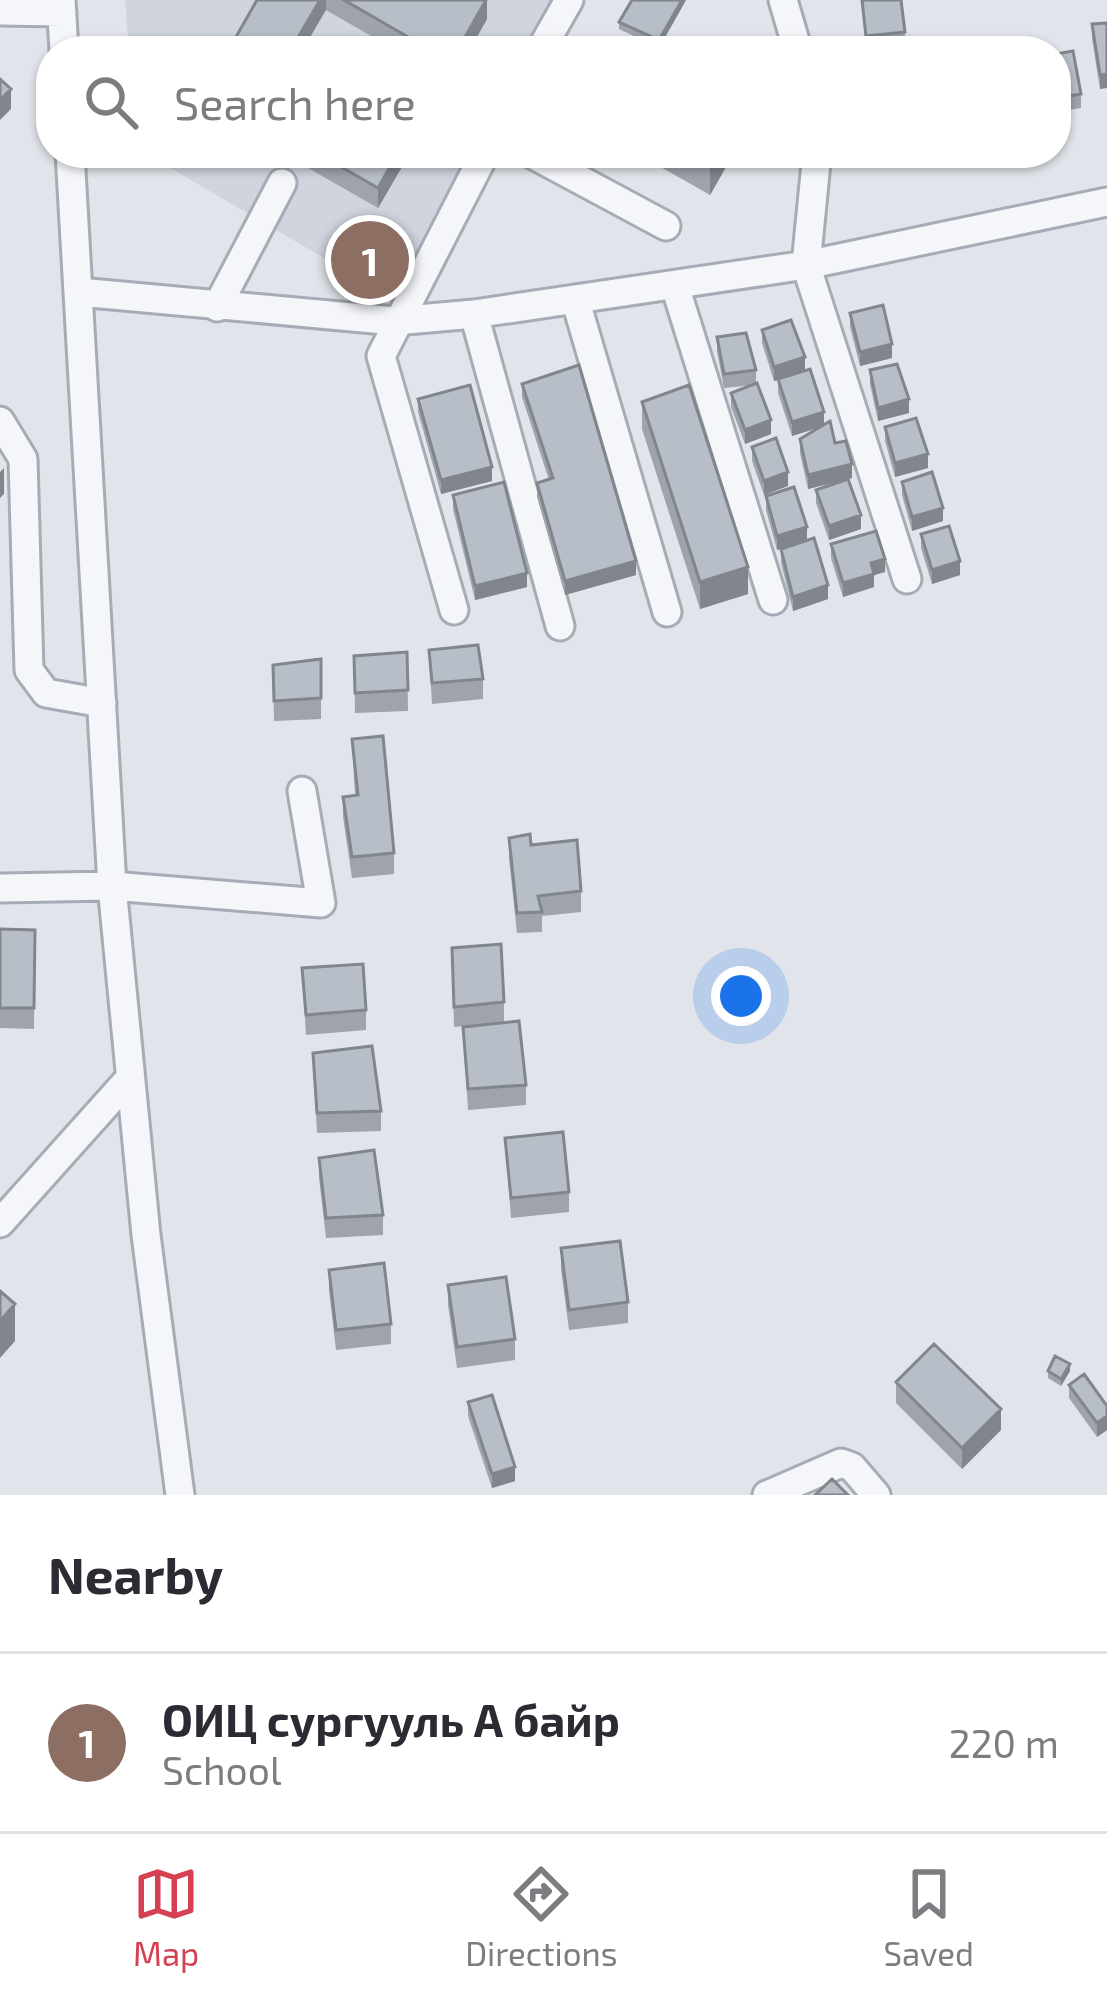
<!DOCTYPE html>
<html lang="en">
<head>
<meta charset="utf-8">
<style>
  body { margin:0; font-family:"Exo 2",sans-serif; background:#f2f2f3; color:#2b2b33 }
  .you { position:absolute; left:741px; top:996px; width:42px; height:42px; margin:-30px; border:9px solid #fff; border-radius:50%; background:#1a73e8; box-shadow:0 0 0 18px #1a73e833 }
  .badge { display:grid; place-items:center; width:78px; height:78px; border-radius:50%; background:#d54153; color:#fff; font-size:39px; font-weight:700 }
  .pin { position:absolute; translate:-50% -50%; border:6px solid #fff; box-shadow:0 3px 12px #0006 }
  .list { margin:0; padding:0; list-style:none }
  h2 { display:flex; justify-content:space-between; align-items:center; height:156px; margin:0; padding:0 48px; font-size:51px }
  h2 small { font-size:39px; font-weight:400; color:#7c7c81 }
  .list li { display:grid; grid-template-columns:78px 1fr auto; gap:36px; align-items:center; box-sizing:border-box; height:180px; padding:0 48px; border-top:3px solid #e1e1e2 }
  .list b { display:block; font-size:45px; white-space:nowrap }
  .list p { margin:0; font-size:39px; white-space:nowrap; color:#7c7c81 }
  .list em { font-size:39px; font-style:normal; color:#7c7c81 }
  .icon { flex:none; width:66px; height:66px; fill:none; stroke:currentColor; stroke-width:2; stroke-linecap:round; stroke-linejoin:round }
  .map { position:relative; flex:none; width:1107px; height:1495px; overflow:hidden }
  .search { position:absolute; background:#fff; box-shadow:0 3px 9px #0004; left:36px; right:36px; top:36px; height:132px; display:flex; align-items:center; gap:30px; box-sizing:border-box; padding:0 42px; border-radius:48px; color:#7c7c81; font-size:45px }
  .sheet { height:336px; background:#fff }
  nav { display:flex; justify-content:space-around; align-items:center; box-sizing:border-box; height:168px; border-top:3px solid #e1e1e2; background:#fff; font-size:33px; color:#7c7c81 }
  nav a { display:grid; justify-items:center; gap:6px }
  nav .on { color:#d54153 }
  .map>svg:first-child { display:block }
  .built { fill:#cfd4dd }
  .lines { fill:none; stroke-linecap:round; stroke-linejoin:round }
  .minor-casing { stroke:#a6acb5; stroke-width:33 }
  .minor { stroke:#f4f6f9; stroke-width:27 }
  .wall { fill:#9ea3ac }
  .shaded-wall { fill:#81858c }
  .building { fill:#b8bec8; stroke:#81858c; stroke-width:3 }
</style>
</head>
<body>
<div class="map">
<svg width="1107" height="1495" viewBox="0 0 1107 1495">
  <rect width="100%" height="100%" fill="#e1e5eb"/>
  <!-- built -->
  <path class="built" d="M125,0h429l-28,51h-397z
    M145,153h326l-79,145z"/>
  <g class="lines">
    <defs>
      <path id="minor" d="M61,0l3,51
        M783,0l15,51
        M0,11l62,1
        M540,51l29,-51
        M70,153l42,733 34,349 34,260
        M530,153l136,73
        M817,153l-11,112 101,314
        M675,286l98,314
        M79,292l316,29 79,-7 332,-49 301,-63
        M576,302l91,310
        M217,307l65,-124
        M474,314l86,312
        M0,421l23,38 6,211 17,23 56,10
        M454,610l-73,-254 104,-203
        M0,888l112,-2 209,17 -19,-112
        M0,1223l129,-144
        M767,1495l74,-32 11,4 24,28"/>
    </defs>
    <!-- minor casing -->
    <use href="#minor" class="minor-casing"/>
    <!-- minor -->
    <use href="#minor" class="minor"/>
  </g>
  <!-- wall -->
  <path class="wall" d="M257,0h230v19l-18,32h-72l-71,-41z
    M632,0h54l-27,48 -40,-19v-7z
    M862,0l43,32v14l-39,4z
    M1107,23l-7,66 -8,-51v-14z
    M1056,54l25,40v14l-25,4z
    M282,153h128l-32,55z
    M636,153h94v7l-20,35z
    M850,313l42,45 -32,8 -10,-39z
    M762,330l43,41 19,54 28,53 -4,1 13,50 -32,11 -13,-37v-13l24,-9 -32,8 -8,-36v-14l20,-12 -28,9 -14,-43v-13l-4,1 -12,-38z
    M717,337l39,33v14l15,50 -26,10 -14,-37v-14l22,-8 -29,3 -7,-37z
    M870,370l39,43 -31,8 -8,-37z
    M522,384l114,191 -71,20 -28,-98v-14l12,-3 -27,-83z
    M418,399l74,82 -51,13 -23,-82z
    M642,402l106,192 -48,15 -58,-180z
    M885,427l43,41 -33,9 -10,-36z
    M752,447l36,39 -24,9 -12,-34z
    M902,482l41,39 -31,10 -10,-36z
    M453,495l74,92 -52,13 -22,-91z
    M766,496l41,44 21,59 -35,12 -12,-48v-14l-4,1 -11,-40z
    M921,534l39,41 -28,9 -11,-36z
    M831,544l54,28 -11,3v12l-31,10 -12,-39z
    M429,650l54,29v20l-51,5z
    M407,652l1,59 -53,2 -1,-57z
    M321,659v60l-47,2 -1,-56z
    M352,739l42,114v21l-42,4 -9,-61v-20l12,-2z
    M509,838l22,7 50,46v21l-39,4v16l-25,1 -8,-75z
    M0,929l35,1 -1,99 -34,-1z
    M452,948l52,54v20l-50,5z
    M302,968l64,42v20l-60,5z
    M463,1027l63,58v20l-58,5z
    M313,1053l68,58v20l-64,2z
    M505,1138l64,54v20l-58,6z
    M319,1158l64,57v20l-57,3 -7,-60z
    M561,1248l67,54v21l-59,7 -8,-61z
    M329,1270l62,54v20l-55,6 -7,-60z
    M448,1285l67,54v21l-58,8 -9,-63z
    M1048,1371h22l-9,15 -13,-8z
    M896,1382l105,48 -39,39 -66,-66z
    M1069,1385l38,21v24l-10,7 -28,-39z
    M468,1402l47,79 -23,7 -24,-72z"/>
  <!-- shaded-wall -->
  <path class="shaded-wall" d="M320,0h6v10l-24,41h-12z
    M487,0v19l-18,32h-12z
    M682,0h4l-27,48v-8z
    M1107,74v14l-7,1v-14z
    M11,89v20l-11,11v-20z
    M398,153h12l-32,55v-20z
    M713,153h17v7l-20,35v-37z
    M892,344v14l-32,8v-14z
    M805,357v14l-31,10v-14z
    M909,399v14l-31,8v-13z
    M824,412v14l-32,10v-14z
    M771,420v14l-26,10v-14z
    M928,454v14l-33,9v-14z
    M852,464v14l-44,11v-14z
    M492,467v14l-51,13v-14z
    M4,468v26l-4,4v-26z
    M788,472v14l-24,9v-14z
    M943,508v13l-31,10v-14z
    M861,515v14l-32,11v-14z
    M807,527v13l-30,10v-14z
    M885,559v13l-11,3v12l-31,10v-14l28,-20z
    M636,561v14l-71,20v-14z
    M960,561v14l-28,9v-14z
    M748,567v27l-48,15v-27z
    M527,573v14l-52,13v-14z
    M828,585v14l-35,12v-14z
    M15,1304v37l-15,17v-37z
    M1070,1364v7l-9,15v-7z
    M1001,1409v21l-39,39v-21z
    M1107,1416v14l-10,7v-14z
    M515,1467v14l-23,7v-14z"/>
  <!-- building -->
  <path class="building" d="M257,0h63l-30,51h-62z
    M344,0h142l-29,51h-58l9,-14z
    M632,0h50l-23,40 -40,-18z
    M862,0h39l4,32 -39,4z
    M1107,23v51l-7,1 -8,-51z
    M1073,51l8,43 -25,4v-44z
    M0,79l11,10 -11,11z
    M317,153h81l-20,35z
    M883,305l9,39 -32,8 -10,-39z
    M791,320l14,37 -31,10 -12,-37z
    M746,333l10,37 -32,4 -7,-37z
    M897,364l12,35 -31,9 -8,-38z
    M579,365l57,196 -71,20 -28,-98 16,-5 -31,-94z
    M810,369l14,43 -32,10 -14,-43z
    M757,383l14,37 -26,10 -14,-37z
    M470,385l22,82 -51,13 -23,-81z
    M689,385l59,182 -48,15 -58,-180z
    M916,418l12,36 -33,9 -10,-36z
    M830,421l5,22 11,-2 6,23 -44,11 -8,-36z
    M776,438l12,34 -24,9 -12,-34z
    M932,472l11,36 -31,9 -10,-35z
    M848,479l13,36 -32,11 -13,-36z
    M504,482l23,91 -52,13 -22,-91z
    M794,487l13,40 -30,9 -11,-40z
    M949,526l11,35 -28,9 -11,-36z
    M876,531l9,28 -14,4 3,11 -31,9 -12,-39z
    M814,538l14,47 -35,12 -12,-48z
    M478,645l5,34 -51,4 -3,-33z
    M407,652l1,38 -53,3 -1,-37z
    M321,659v39l-47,3 -1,-36z
    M383,736l11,117 -42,4 -9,-60 15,-2 -6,-56z
    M530,834l1,11 46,-5 4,51 -43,5 4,16 -25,1 -8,-75z
    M0,929l35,1 -1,78h-34z
    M501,944l3,58 -50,5 -2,-59z
    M363,964l3,46 -60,5 -4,-47z
    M519,1021l7,64 -58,4 -5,-62z
    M372,1046l9,65 -64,2 -4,-60z
    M563,1132l6,60 -58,6 -6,-60z
    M374,1150l9,65 -57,3 -7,-60z
    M620,1241l8,61 -59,8 -8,-62z
    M384,1263l7,61 -55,6 -7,-60z
    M506,1277l9,62 -58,8 -9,-62z
    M0,1291l15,13 -15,17z
    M934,1344l67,65 -39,39 -66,-66z
    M1055,1356l15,8 -9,15 -13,-8z
    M1084,1374l23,32v10l-10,7 -28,-38z
    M492,1395l23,72 -23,7 -24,-72z
    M832,1479l16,16h-33z"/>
</svg>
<div class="you"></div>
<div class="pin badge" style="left:370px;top:260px;background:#8d6e63">1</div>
<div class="search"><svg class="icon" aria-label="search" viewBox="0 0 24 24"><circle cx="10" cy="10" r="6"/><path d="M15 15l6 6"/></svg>Search here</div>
</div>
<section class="sheet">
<h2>Nearby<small></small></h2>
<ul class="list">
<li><span class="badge" style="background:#8d6e63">1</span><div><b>ОИЦ сургууль А байр</b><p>School</p></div><em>220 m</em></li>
</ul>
</section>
<nav>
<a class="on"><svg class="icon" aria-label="map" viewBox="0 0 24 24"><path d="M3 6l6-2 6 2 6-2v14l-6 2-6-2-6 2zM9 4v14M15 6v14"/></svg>Map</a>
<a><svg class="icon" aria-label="directions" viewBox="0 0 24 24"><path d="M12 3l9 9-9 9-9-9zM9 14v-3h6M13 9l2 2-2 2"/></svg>Directions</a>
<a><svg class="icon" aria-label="saved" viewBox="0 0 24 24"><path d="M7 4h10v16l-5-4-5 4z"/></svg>Saved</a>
</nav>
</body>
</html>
